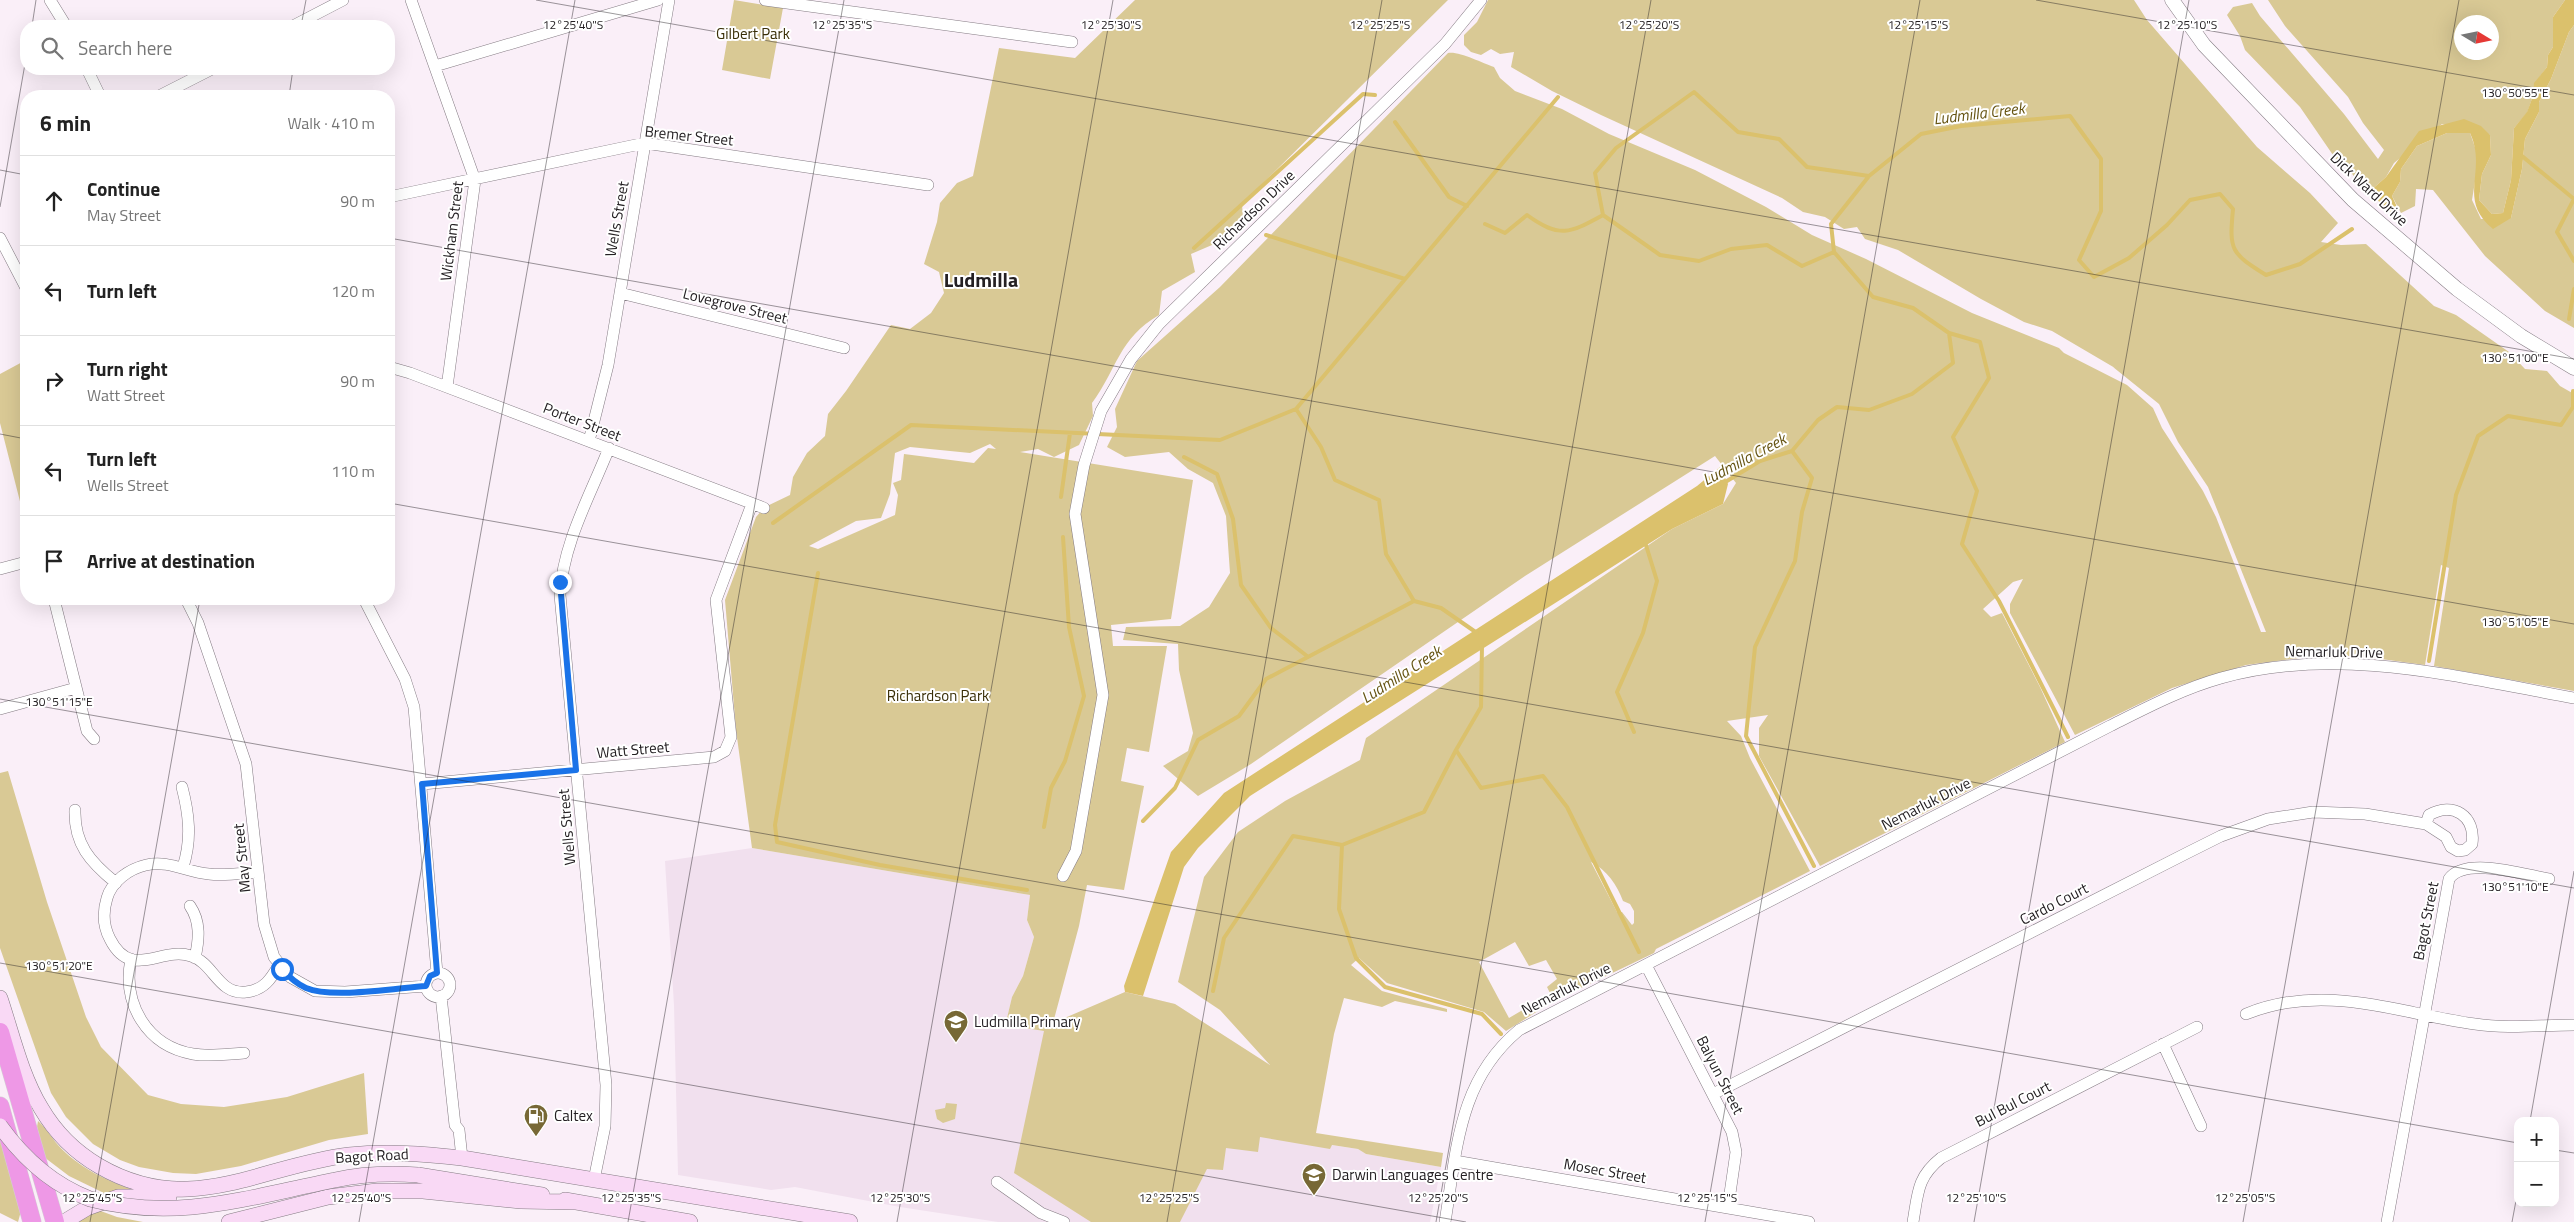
<!DOCTYPE html>
<html lang="en">
<head>
<meta charset="utf-8">
<style>
  body { margin:0; font-family:"Titillium Web",sans-serif; background:#f6f6f6; color:#222 }
  .controls { position:absolute; right:15px; bottom:15px; display:grid; overflow:hidden; border-radius:10px; box-shadow:0 5px 20px #0002 }
  .controls button { width:45px; height:45px; display:grid; place-items:center; padding:0; border:0; border-bottom:1px solid #e0e0e0; background:#fff; color:#222; font:25px sans-serif }
  .compass { position:absolute; left:2454px; top:15px; width:45px; height:45px; border-radius:50%; background:#fff; box-shadow:0 5px 20px #0002; rotate:100deg }
  .stop { position:absolute; width:15px; height:15px; margin:-11px; border:4px solid #1a73e8; border-radius:50%; background:#fff }
  .stop.end { background:#1a73e8; border-color:#fff; box-shadow:0 1px 5px #0008 }
  .list { margin:0; padding:0; list-style:none }
  h2 { display:flex; justify-content:space-between; align-items:center; height:65px; margin:0; padding:0 20px; font-size:21px }
  h2 small { font-size:16px; font-weight:400; color:#767676 }
  .list li { display:grid; grid-template-columns:32px 1fr auto; gap:15px; align-items:center; box-sizing:border-box; height:90px; padding:0 20px; border-top:1px solid #e0e0e0 }
  .list b { display:block; font-size:19px; white-space:nowrap }
  .list p { margin:0; font-size:16px; white-space:nowrap; color:#767676 }
  .list em { font-size:16px; font-style:normal; color:#767676 }
  .icon { flex:none; width:28px; height:28px; fill:none; stroke:currentColor; stroke-width:2; stroke-linecap:round; stroke-linejoin:round }
  .map { position:relative; flex:none; width:2574px; height:1222px; overflow:hidden }
  .search { position:absolute; background:#fff; box-shadow:0 5px 20px #0002; left:20px; top:20px; width:375px; height:55px; display:flex; align-items:center; gap:12px; box-sizing:border-box; padding:0 18px; border-radius:20px; color:#767676; font-size:19px }
  .panel { position:absolute; background:#fff; box-shadow:0 5px 20px #0002; left:20px; top:90px; width:375px; height:515px; border-radius:20px }
  .map>svg:first-child { display:block }
  .built { fill:#f1e0ee }
  .green { fill:#d9c995; fill-rule:evenodd }
  .water { fill:#dbc16c }
  .lines { fill:none; stroke-linecap:round; stroke-linejoin:round }
  .stream { stroke:#dbc16c; stroke-width:4 }
  .minor-casing { stroke:#847b83; stroke-width:12 }
  .tertiary-casing { stroke:#847b83; stroke-width:15 }
  .secondary-casing { stroke:#847b83; stroke-width:16 }
  .trunk-casing { stroke:#d3d2d3; stroke-width:19 }
  .minor { stroke:#fff; stroke-width:11 }
  .tertiary { stroke:#fff; stroke-width:14 }
  .secondary { stroke:#f9d9f5; stroke-width:15 }
  .trunk { stroke:#ee98e6; stroke-width:18 }
  .secondary-bridge-casing { stroke:#847b83; stroke-width:16; stroke-linecap:butt }
  .secondary-bridge { stroke:#f9d9f5; stroke-width:15 }
  .route { stroke:#1a73e8; stroke-width:6 }
  .ticks { fill:none; stroke:#242023; stroke-width:1; stroke-opacity:0.45 }
  .labels { text-anchor:middle; stroke-width:4; stroke-linejoin:round; paint-order:stroke }
  .park-label { font-size:15px; fill:#392e07; stroke:#fff }
  .street-label { font-size:15px; fill:#242023; stroke:#fff }
  .poi-label { font-size:15px; fill:#242023; stroke:#fff; text-anchor:start }
  .water-label { font-size:16px; font-style:italic; fill:#665413; stroke:#fff }
  .district-label { font-size:20px; font-weight:bold; fill:#242023; stroke:#fff }
  .ticks-label { font-size:12px; text-anchor:middle; fill:#242023; stroke:#fff; stroke-width:4; stroke-linejoin:round; paint-order:stroke }
</style>
</head>
<body>
<div class="map">
<svg width="2574" height="1222" viewBox="0 0 2574 1222">
  <rect width="100%" height="100%" fill="#faeff8"/>
  <!-- built -->
  <path class="built" d="M752,848l278,47 -3,25 7,17 -11,39 -11,21 -5,21 11,9 25,4 82,-39 50,12 97,63 -11,61 69,20 1,-3 27,4 8,5 75,13 -11,55h-432l-98,-15 -105,-20 -24,3 -93,-15 -4,-170 -9,-144z"/>
  <!-- green -->
  <path class="green" d="M734,0l49,8 -13,71 -48,-9z
    M1135,0h313l-206,204 1,15 -31,26 -21,9 4,18 -33,19 -3,24c-40,23 -42,54 -67,88l1,13 -14,29 -25,12 -16,-8 -18,3 173,28 -22,139 -60,6 2,21h54l-18,106 -22,-4 -6,33 23,5 -20,104 -37,-5 -8,41 -26,97 72,-31 50,12 95,61 -50,-55 -42,-28 26,-105 34,-45 47,-31 75,-41 6,-22 306,-209 51,-25 13,-21 -21,-27 -190,120 -274,188 -53,32 -35,-30 25,-15 5,-18 -14,-63 -1,-26 -55,-4 3,-13 54,-1 29,-19 21,-34 -4,-57 -13,-33 -25,-14 -19,-17 -44,5 -18,-10 10,-20 -2,-18 22,-48 83,-74 228,-234c11,-2 34,10 46,14l6,11 15,13 47,18 47,25 86,36 71,37 46,28 54,24 106,54 87,35 5,5 63,32 26,23 9,20 41,63 13,26 45,115h5l-58,-145 -30,-45 -19,-38 -46,-37 2,1 -63,-37 -28,-9 -43,-23 -83,-49 -33,-11 -8,-12 -13,2 -19,-12 -22,-5 -21,-14 -181,-83 -49,-24 -41,-24 3,-15 -14,2 -9,-5 -10,6 -10,-3 -7,-7v-10l13,-13 11,-22h646l13,20 110,127 53,46 28,30 -17,19 20,3 25,-1 68,62 22,9 53,37 16,17 22,2 13,15 14,8v297l-140,-25 15,-98 -8,-3 -16,100 -66,-9h-45l-68,9 -74,23 -97,47 -65,-122v-9l13,-25 -10,3 -30,27 8,8 11,-4 38,74 25,55 -245,124 -61,-110v-28l9,-13 -41,6 14,15 9,22 60,113 -154,78 -2,4 -100,48 -7,-14 10,-8 -11,-19 -17,6 -14,-24 -36,20 30,56 36,-21 4,7 -43,27 -22,-19 -97,-29 -28,-25 -8,7 31,26 65,18v3l-52,-11 -13,6 -38,-9 -10,36 -18,99 127,20 -2,14 -75,-13 -8,-5 -26,-4 -2,4 -70,-12 -2,15 -32,-4 -3,22 -16,-1 -27,53h-89l-77,-49 30,-142 -26,-4 -11,-9 5,-21 11,-21 11,-39 -7,-17 3,-25 -278,-47 -16,-118 -11,-130 31,-83 9,-10 25,-12 3,-18 14,-24 18,-17 3,-22 18,-23 45,-66 19,4 21,-16 13,-20 -5,-21 -15,-8 13,-42 3,-19 17,-20 16,-7 26,-128 76,10zM990,444l6,5 -8,-1 -14,15 -70,-9 -3,26 -8,3 5,12 -3,20 -77,34 -9,-3 47,-25 25,-3 9,-24 5,-41 15,-6 60,6zM1591,862c16,8 26,23 32,39l7,3 4,7v12l-2,2 -10,-13h-5z
    M2268,0h297l-12,17v30l-5,8 -1,12 -12,16 -2,13 -6,17 -13,15 -3,52 -8,33 -11,1 -13,-14 3,-26 9,-19 -1,-20 -48,-11 -48,39 -8,14 -17,15 -5,-2 -14,-19 -15,-13 -35,-51 -55,-57 -5,-14 -13,-21 6,-8 19,-4 8,13 84,98 34,45 6,-9 -21,-27 -15,-26 -63,-71zM2462,22h30v30h-30z
    M2574,25v303l-29,-17 -60,-55 -52,-66 -17,-1 -1,17 -14,7 -9,-17 8,-14 1,-13 16,-23 30,-13h23l6,17 1,19 -5,31 9,19 30,-1 11,-49 3,-30 14,-27v-10l12,-23 18,-47z
    M26,360v165l-26,-102v-49z
    M8,771l39,131 39,115 15,30 47,48 33,9 43,3 63,-10 77,-24 4,61 -39,6 -88,26 -45,8 -23,-1 -34,-6 -19,-7 -27,-16 -27,-27 -15,-24 -51,-145v-175z
    M946,1103l11,1 -2,15 -12,4 -6,-4 -2,-9 10,-2z
    M38,1121c8,7 13,16 20,24 21,23 49,36 78,46l-28,4 -39,-19 -25,-19 -7,-30z
    M0,1135l21,76 -3,11 -18,-9z
    M98,1210l19,7 26,5h-67z"/>
  <!-- water -->
  <path class="water" d="M2565,0h9v25l-5,7 -18,47 -12,23v10l-14,27 -3,30 -11,49 -18,11c-37,-30 -5,-58 -23,-96h-23l-30,13 -16,23 -1,13 -8,14 5,11 -7,5 -21,-20 17,-15 33,-46 45,-12 17,7 9,9 1,20 -9,19 -3,26 13,14 11,-1 8,-33 3,-52 13,-16 6,-16 1,-13 13,-16 1,-12 5,-8v-30z
    M1720,467l8,17 -5,20 -51,25 -422,267 -52,52 -14,19 -41,129 -18,-4 -1,-6 47,-134 53,-59 473,-307z"/>
  <g class="lines">
    <!-- stream -->
    <path class="stream" d="M1395,122l54,75 18,9
      M2522,156l52,43
      M2574,199l-17,33 17,29
      M1485,224l20,9 22,-18c33,24 43,18 76,0
      M1266,235l139,44
      M1194,248l169,-154 12,1
      M1834,252l-32,14 -35,-21 -36,4 -32,12 -39,-6 -57,-40 -8,-42 21,-25 78,-56 44,40 41,7 28,28 62,9
      M2569,319l5,-30
      M1949,333l31,9 9,36 -36,59 24,54 -15,53 37,57 69,136
      M1296,409l25,38 14,33 44,20 7,54 28,47 27,7 36,25
      M1792,451l20,27 -10,34 -7,49 -40,86 -9,89 68,130
      M1184,457l33,17 16,45 8,66 30,43 36,28
      M1722,484l38,-23 32,-10 26,-31 19,-13 32,3 43,-16 41,-31 -4,-30 -36,-25 -40,-11 -39,-45 -3,-28 38,-48 52,-42 40,-8 109,-10 31,43v52l-22,49 15,17 35,-19 38,-33 23,-25 30,-6 13,15c-4,42 -2,44 33,66l34,-11 52,-35
      M1061,497l9,-64
      M773,523l138,-98 309,15 76,-31 262,-312
      M818,573l-43,252 2,17 103,23 147,25
      M1482,645l-1,62 -25,43 25,38 62,-12 24,31 72,145
      M2429,661l27,-166 22,-59 30,-20 53,9 12,-18v-16
      M1634,732l-17,-40 26,-59 14,-52 -12,-39
      M1456,750l-32,62 -82,33 -3,64 17,49 29,29 97,27 19,20
      M1143,821l32,-33 23,-48 41,-24 27,-37 148,-78
      M1044,827l7,-39 14,-27 19,-65 -15,-69 -6,-90
      M1213,991l11,-53 69,-102 49,9"/>
    <defs>
      <path id="minor" d="M50,0l16,26
        M411,0l64,180 -28,207
        M765,0l307,42
        M293,26l50,-26
        M435,66l223,-66
        M87,69l13,27
        M159,96l53,-27
        M389,197l256,-54 283,42
        M0,238l26,50
        M620,293l224,55
        M389,367l21,6 354,135
        M589,441l19,-76 61,-365
        M0,569l26,-7
        M54,599l33,132 7,8
        M186,599l12,24 48,141 18,160 10,33 16,20 25,14 30,1 81,-6
        M364,599l41,80 9,28 23,266
        M0,709l76,-21
        M422,784l292,-27 11,-6 6,-14 -15,-137 36,-96
        M182,787c7,27 10,52 1,80
        M75,810c-1,34 15,52 41,73
        M258,872c-16,1 -33,4 -49,2 -23,-2 -40,-14 -63,-9 -17,4 -34,16 -39,33 -4,13 -4,28 3,41 21,42 51,7 81,17 23,7 27,39 55,36 18,-2 25,-13 33,-27
        M1063,876l13,-25 27,-156 -28,-181 9,-49 17,-54 30,-52 28,-35 286,-280 36,-44
        M190,906c11,16 9,34 5,52
        M131,959c-9,45 16,87 62,95 17,3 34,0 51,-1
        M1646,965l86,167 4,20 -8,55
        M426 985a12 12 0 1 1 24 0a12 12 0 1 1-24 0Z
        M441,996l14,129 4,5 3,28
        M2246,1014c79,-32 150,-1 229,10 32,5 66,1 99,1
        M2163,1044l38,82
        M1713,1094l474,-241 34,-17 47,-17 45,-7 52,2 61,10 20,13 5,10 7,4 7,-1 7,-6c4,-28 -19,-43 -43,-29l-3,9
        M1455,1161l354,61
        M594,1180l11,-54 1,-41 -46,-490c3,-52 30,-99 49,-147
        M997,1182l44,31 23,9
        M1445,1222c12,-73 13,-141 74,-192l591,-304c36,-18 72,-37 111,-48 117,-33 237,-1 353,20
        M1913,1222c5,-29 4,-45 28,-64l256,-131
        M2387,1222l62,-343c16,-23 76,-4 100,0"/>
      <path id="tertiary" d="M2172,0l32,45 149,155 104,89 64,47 53,32"/>
      <path id="secondary" d="M0,998c12,36 21,77 41,110 14,24 34,44 58,58 91,53 159,0 250,-11 38,-4 75,-1 113,3l388,64
        M418,1175l124,20
        M565,1200l125,22
        M64,1222l23,-14 31,-11h51
        M229,1222l99,-25 49,-6h46l98,10 54,1"/>
      <path id="trunk" d="M0,1032l55,190
        M0,1106l32,116"/>
    </defs>
    <!-- minor casing -->
    <use href="#minor" class="minor-casing"/>
    <!-- tertiary casing -->
    <use href="#tertiary" class="tertiary-casing"/>
    <!-- secondary casing -->
    <use href="#secondary" class="secondary-casing"/>
    <!-- trunk casing -->
    <use href="#trunk" class="trunk-casing"/>
    <!-- minor -->
    <use href="#minor" class="minor"/>
    <!-- tertiary -->
    <use href="#tertiary" class="tertiary"/>
    <!-- secondary -->
    <use href="#secondary" class="secondary"/>
    <!-- trunk -->
    <use href="#trunk" class="trunk"/>
    <defs>
      <path id="secondary-bridge" d="M0,1126c23,32 53,59 90,73 88,23 159,-2 245,-19 27,-6 55,-7 83,-5"/>
    </defs>
    <!-- secondary-bridge casing -->
    <use href="#secondary-bridge" class="secondary-bridge-casing"/>
    <!-- secondary-bridge -->
    <use href="#secondary-bridge" class="secondary-bridge"/>
  </g>
  <g class="lines">
    <!-- route -->
    <path class="route" d="M282,969c7,8 15,15 24,19 26,11 91,0 120,-2l4,-10 7,-3 -15,-189 154,-14 -16,-188"/>
  </g>
  <!-- ticks -->
  <path class="ticks" d="M536,0l2038,359M2036,0l538,95M32,26l4,-26M301,26l5,-26M289,96l4,-27M0,170l26,5M0,207l26,-149M389,238l2185,386M0,434l26,5M389,503l2185,385M0,699l2518,444M0,963l1466,259M2530,1121l44,-250M2555,1150l19,3M90,1222l110,-623M359,1222l216,-1222M628,1222l216,-1222M897,1222l216,-1222M1167,1222l215,-1222M1436,1222l215,-1222M1705,1222l215,-1222M1974,1222l215,-1222M2243,1222l216,-1222M2512,1222l6,-32"/>
  <!-- icons -->
  <defs>
    <symbol id="school-pin" viewBox="-11 -11 22 30"><path d="M0 17L-7.5 6A9.5 9.5 0 1 1 7.5 6Z" fill="#776835" stroke="#fff"/><path d="M0-5L7-2L0 1L-7-2ZM-4 1L0 2.5L4 1V4Q0 6-4 4Z" fill="#fff"/></symbol>
    <symbol id="fuel-pin" viewBox="-11 -11 22 30"><path d="M0 17L-7.5 6A9.5 9.5 0 1 1 7.5 6Z" fill="#776835" stroke="#fff"/><path d="M-5.5-6h7V0h2V4h1.3V-2.5L3-4.5l.8-.8L6-3V5H2.5V1h-1V6h-7ZM-4.2-4.7v3.2H.2V-4.7Z" fill="#fff"/></symbol>
  </defs>
  <g fill-rule="evenodd">
    <use href="#school-pin" x="942" y="1008" width="28" height="38"/>
    <use href="#fuel-pin" x="522" y="1102" width="28" height="38"/>
    <use href="#school-pin" x="1300" y="1161" width="28" height="38"/>
  </g>
  <g class="labels">
    <!-- park labels -->
    <g class="park-label">
      <text x="753" y="39">Gilbert Park</text>
      <text x="938" y="701">Richardson Park</text>
    </g>
    <!-- street labels -->
    <g class="street-label">
      <text transform="translate(689 136) rotate(6)" y="5">Bremer Street</text>
      <text transform="translate(2369 189) rotate(43)" y="5">Dick Ward Drive</text>
      <text transform="translate(1254 210) rotate(-44)" y="5">Richardson Drive</text>
      <text transform="translate(617 219) rotate(-80)" y="5">Wells Street</text>
      <text transform="translate(452 231) rotate(-83)" y="5">Wickham Street</text>
      <text transform="translate(735 306) rotate(14)" y="5">Lovegrove Street</text>
      <text transform="translate(582 422) rotate(21)" y="5">Porter Street</text>
      <text transform="translate(2334 652) rotate(1)" y="5">Nemarluk Drive</text>
      <text transform="translate(633 750) rotate(-5)" y="5">Watt Street</text>
      <text transform="translate(1926 804) rotate(-27)" y="5">Nemarluk Drive</text>
      <text transform="translate(567 827) rotate(-95)" y="5">Wells Street</text>
      <text transform="translate(242 858) rotate(-96)" y="5">May Street</text>
      <text transform="translate(2054 904) rotate(-27)" y="5">Cardo Court</text>
      <text transform="translate(2426 921) rotate(-79)" y="5">Bagot Street</text>
      <text transform="translate(1566 989) rotate(-27)" y="5">Nemarluk Drive</text>
      <text transform="translate(1720 1075) rotate(63)" y="5">Balyun Street</text>
      <text transform="translate(2013 1104) rotate(-27)" y="5">Bul Bul Court</text>
      <text transform="translate(372 1156) rotate(-3)" y="5">Bagot Road</text>
      <text transform="translate(1605 1171) rotate(10)" y="5">Mosec Street</text>
    </g>
    <!-- poi labels -->
    <g class="poi-label">
      <text x="974" y="1027">Ludmilla Primary</text>
      <text x="554" y="1121">Caltex</text>
      <text x="1332" y="1180">Darwin Languages Centre</text>
    </g>
    <!-- water labels -->
    <g class="water-label">
      <text transform="translate(1979 113) rotate(-7)" y="6">Ludmilla Creek</text>
      <text transform="translate(1744 459) rotate(-28)" y="6">Ludmilla Creek</text>
      <text transform="translate(1401 674) rotate(-33)" y="6">Ludmilla Creek</text>
    </g>
    <!-- district labels -->
    <g class="district-label">
      <text x="981" y="287">Ludmilla</text>
    </g>
  </g>
  <g class="ticks-label">
    <text x="573" y="29">12°25'40"S</text>
    <text x="842" y="29">12°25'35"S</text>
    <text x="1111" y="29">12°25'30"S</text>
    <text x="1380" y="29">12°25'25"S</text>
    <text x="1649" y="29">12°25'20"S</text>
    <text x="1918" y="29">12°25'15"S</text>
    <text x="2187" y="29">12°25'10"S</text>
    <text x="2515" y="97">130°50'55"E</text>
    <text x="2515" y="362">130°51'00"E</text>
    <text x="2515" y="626">130°51'05"E</text>
    <text x="59" y="706">130°51'15"E</text>
    <text x="2515" y="891">130°51'10"E</text>
    <text x="59" y="970">130°51'20"E</text>
    <text x="92" y="1202">12°25'45"S</text>
    <text x="361" y="1202">12°25'40"S</text>
    <text x="631" y="1202">12°25'35"S</text>
    <text x="900" y="1202">12°25'30"S</text>
    <text x="1169" y="1202">12°25'25"S</text>
    <text x="1438" y="1202">12°25'20"S</text>
    <text x="1707" y="1202">12°25'15"S</text>
    <text x="1976" y="1202">12°25'10"S</text>
    <text x="2245" y="1202">12°25'05"S</text>
  </g>
</svg>
<div class="controls">
<button>+</button>
<button>−</button>
</div>
<svg class="compass" viewBox="-18 -18 36 36"><path d="M0-13l5 13h-10z" fill="#e53935"/><path d="M0 13l5-13h-10z" fill="#767676"/></svg>
<div class="stop" style="left:282px;top:969px"></div>
<div class="stop end" style="left:560px;top:582px"></div>
<div class="search"><svg class="icon" aria-label="search" viewBox="0 0 24 24"><circle cx="10" cy="10" r="6"/><path d="M15 15l6 6"/></svg>Search here</div>
<section class="panel">
<h2>6 min<small>Walk · 410 m</small></h2>
<ul class="list">
<li><svg class="icon" aria-label="ahead" viewBox="0 0 24 24"><path d="M12 20V5M6 11l6-6 6 6"/></svg><div><b>Continue</b><p>May Street</p></div><em>90 m</em></li>
<li><svg class="icon" aria-label="left" viewBox="0 0 24 24"><path d="M17 20v-9H6M10 6l-5 5 5 5"/></svg><div><b>Turn left</b></div><em>120 m</em></li>
<li><svg class="icon" aria-label="right" viewBox="0 0 24 24"><path d="M7 20v-9h11M14 6l5 5-5 5"/></svg><div><b>Turn right</b><p>Watt Street</p></div><em>90 m</em></li>
<li><svg class="icon" aria-label="left" viewBox="0 0 24 24"><path d="M17 20v-9H6M10 6l-5 5 5 5"/></svg><div><b>Turn left</b><p>Wells Street</p></div><em>110 m</em></li>
<li><svg class="icon" aria-label="arrive" viewBox="0 0 24 24"><path d="M6 21V4h12l-3 4 3 4H6"/></svg><div><b>Arrive at destination</b></div></li>
</ul>
</section>
</div>
</body>
</html>
